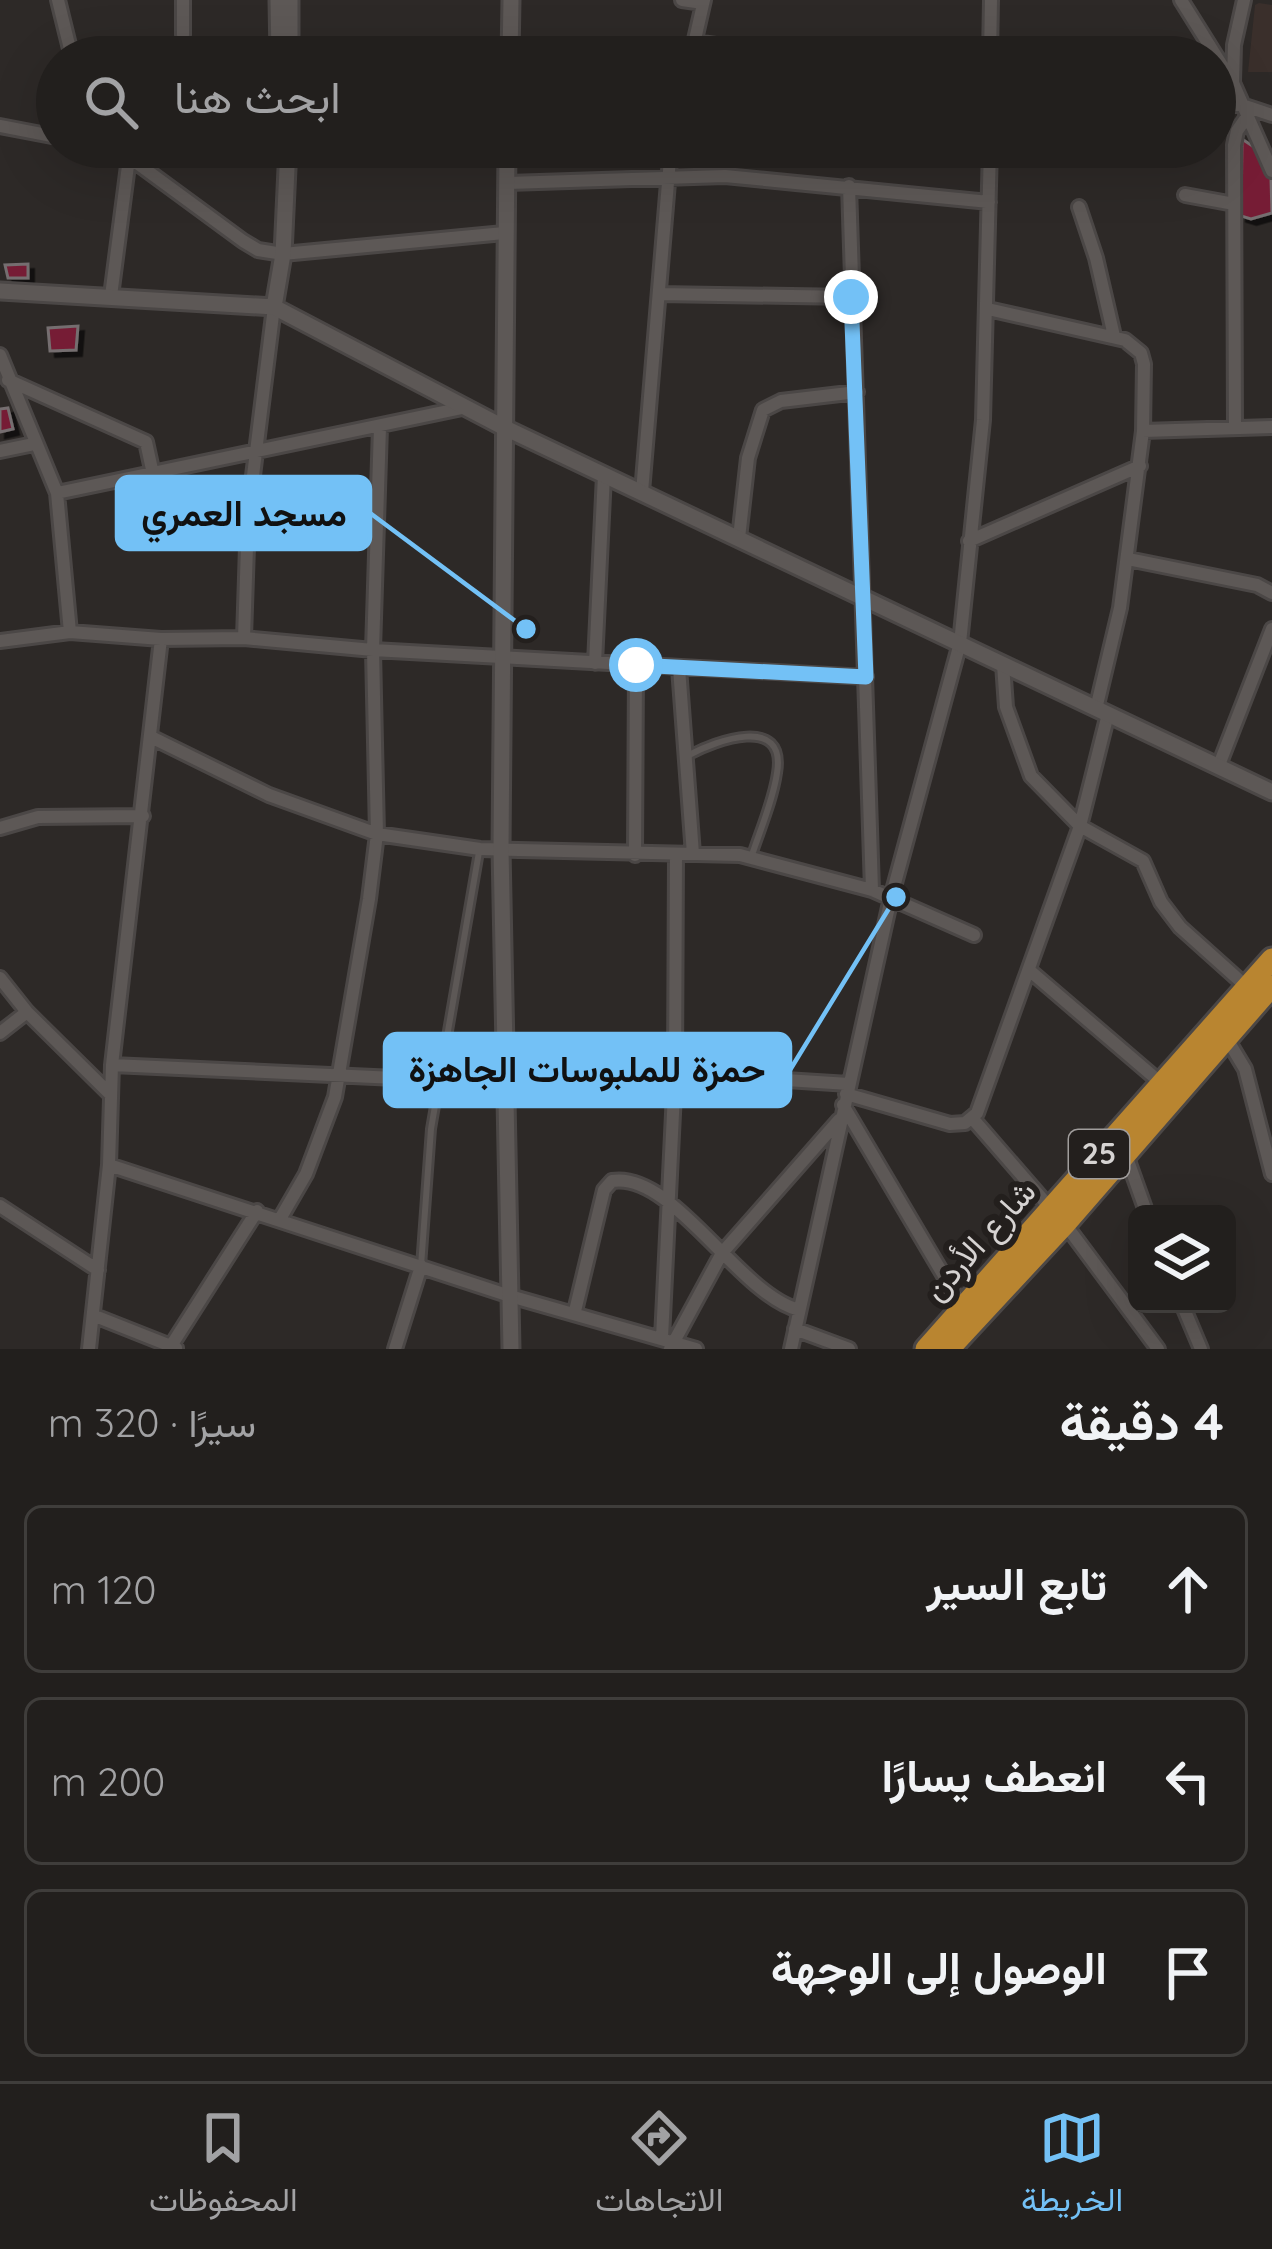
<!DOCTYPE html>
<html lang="ar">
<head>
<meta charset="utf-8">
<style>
  body { margin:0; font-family:Quicksand,Vazirmatn,sans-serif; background:#2e2c2a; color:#f1f3f6; direction:rtl }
  .controls { position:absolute; right:36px; bottom:36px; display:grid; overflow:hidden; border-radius:18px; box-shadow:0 12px 48px #0002 }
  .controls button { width:108px; height:108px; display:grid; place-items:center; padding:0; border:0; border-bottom:3px solid #3f3d3b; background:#221f1d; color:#f1f3f6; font:60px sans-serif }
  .stop { position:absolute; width:36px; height:36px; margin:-27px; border:9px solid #73c1f6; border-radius:50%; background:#fff }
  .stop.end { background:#73c1f6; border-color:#fff; box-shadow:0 3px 12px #0008 }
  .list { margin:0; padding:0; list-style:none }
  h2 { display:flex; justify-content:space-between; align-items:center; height:156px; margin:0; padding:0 48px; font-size:51px }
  h2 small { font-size:39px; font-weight:400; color:#a2a2a4 }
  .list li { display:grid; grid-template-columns:78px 1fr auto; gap:36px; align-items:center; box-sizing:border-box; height:168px; margin:0 24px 24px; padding:0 24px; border:3px solid #3f3d3b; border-radius:18px }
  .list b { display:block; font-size:45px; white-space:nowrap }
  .list em { font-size:39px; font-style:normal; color:#a2a2a4 }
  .icon { flex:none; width:66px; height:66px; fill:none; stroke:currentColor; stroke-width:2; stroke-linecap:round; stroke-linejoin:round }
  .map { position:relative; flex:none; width:1272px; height:1349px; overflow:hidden; direction:ltr }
  .search { position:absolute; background:#221f1d; box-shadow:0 12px 48px #0002; left:36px; right:36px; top:36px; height:132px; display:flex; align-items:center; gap:30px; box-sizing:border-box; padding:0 42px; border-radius:66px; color:#a2a2a4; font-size:45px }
  .sheet { height:732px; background:#221f1d }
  nav { display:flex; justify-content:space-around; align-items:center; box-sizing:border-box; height:168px; border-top:3px solid #3f3d3b; background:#221f1d; font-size:33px; color:#a2a2a4 }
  nav a { display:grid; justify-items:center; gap:6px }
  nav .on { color:#73c1f6 }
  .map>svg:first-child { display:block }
  .built { fill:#3a2f2b }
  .building { fill:#761d35; stroke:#746e6f; stroke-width:3; filter:url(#shadow) }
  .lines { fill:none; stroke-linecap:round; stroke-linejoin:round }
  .service-casing { stroke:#4b4746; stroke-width:12 }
  .minor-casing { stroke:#4b4746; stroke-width:18 }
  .tertiary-casing { stroke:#4b4746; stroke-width:21 }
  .trunk-casing { stroke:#4b4746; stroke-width:27 }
  .service { stroke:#5d5856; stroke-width:6 }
  .minor { stroke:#5d5856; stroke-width:12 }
  .tertiary { stroke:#5d5856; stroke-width:15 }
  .trunk { stroke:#b98530; stroke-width:21 }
  .route { stroke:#73c1f6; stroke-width:15 }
  .labels { text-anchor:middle; stroke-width:12; stroke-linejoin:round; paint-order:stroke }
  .shield { fill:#231f1d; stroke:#a09d9c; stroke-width:3 }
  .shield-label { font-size:30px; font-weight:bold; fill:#d6d3d2 }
  .street-label { font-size:33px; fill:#d6d3d2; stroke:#231f1d }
  .leader { fill:none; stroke:#73c1f6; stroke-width:4.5 }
  .callout-dot { fill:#73c1f6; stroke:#231f1d; stroke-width:4.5 }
  .callout { fill:#73c1f6; stroke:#73c1f6; stroke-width:4.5 }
  .callout-label { font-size:36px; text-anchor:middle; font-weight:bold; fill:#111 }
</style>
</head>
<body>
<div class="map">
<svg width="1272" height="1349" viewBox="0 0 1272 1349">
  <defs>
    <filter id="shadow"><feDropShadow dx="5.5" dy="5.5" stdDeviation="0" flood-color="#0009"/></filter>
  </defs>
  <rect width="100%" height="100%" fill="#2d2927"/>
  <!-- built -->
  <path class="built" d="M1259,3l13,2v67h-24l7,-67z"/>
  <!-- building -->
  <path class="building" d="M1242,139l18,12 11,28 1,34 -21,6 -10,-3z
    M28,264v14h-20l-3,-13z
    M78,326l-2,24 -26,1 -2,-23z
    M8,408l5,21 -13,3v-23z"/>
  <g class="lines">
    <defs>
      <path id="service" d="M689,755c26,-14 98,-41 88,18 -4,28 -17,57 -26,85
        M421,1266l10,-137 48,-277"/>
      <path id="minor" d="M58,0l14,57
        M183,0v35
        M682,0l21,3
        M1181,0l52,83 39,88
        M694,42l110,15
        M691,57l13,-57
        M990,57l1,-57
        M1233,82l1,-37 10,-45
        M1215,105h27l30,10
        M0,126l57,11
        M115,147l128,94 15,9 25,4 221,-21
        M506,183l219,-7 264,26
        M849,186l23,704
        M1185,195l49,9
        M1079,207l17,51 18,78
        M659,294l192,3
        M111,296l18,-138
        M988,309l137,31 16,13 3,11 -1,67 -23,177 -24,101
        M0,355l57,138 13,139
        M8,380l138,62 7,32
        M1235,428l-1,-283 3,-14 9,-13
        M1143,431l129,-4
        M0,451l34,-7
        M642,492l29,-345
        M57,493l410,-86
        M739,538l9,-80 15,-48 18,-9 76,-9
        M969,541l171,-75
        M1128,559l129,26 15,8
        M244,638l4,-122 26,-209
        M0,641l70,-9 91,7 83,-1 129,12 493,27
        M595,663l9,-188
        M1003,664l3,43 25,69 49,50 63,35 18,41 19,25 68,61
        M679,668l14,186
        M153,738l116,57 108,39 103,15 260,6 132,35 102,45
        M1219,765l53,-136
        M0,828l38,-11 105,-1
        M635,855l1,-189
        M1029,970l132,113
        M0,978l27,34 83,82
        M0,1033l27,-21
        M1227,1039l18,30 27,105
        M112,1065l393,18 170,-10 174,11
        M846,1094l104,30 15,-1 12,-10 103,-287 28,-112
        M843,1105l120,203
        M973,1119l78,90
        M1126,1155l21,59
        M109,1165l401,131 186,53
        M0,1206l98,64
        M280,1219l26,-45 29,-77 34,-198 8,-65 -4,-184 7,-223
        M1065,1224l93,125
        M1182,1304l19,45
        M575,1311l29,-121 8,-9c61,-10 126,113 187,129
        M95,1316l81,32
        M795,1329l54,20
        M662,1338l13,-265 1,-218
        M171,1346l86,-135
        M89,1349l20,-184 3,-100 49,-426
        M395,1349l26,-83
        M670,1349l52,-96 117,-133
        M791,1349l100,-451 69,-255 23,-223 7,-273"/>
      <path id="tertiary" d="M278,0l1,57
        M290,0v57
        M510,57l1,-57
        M507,147l-6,702 10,500
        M0,291l274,16 229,120 769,365
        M274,307l9,-53 5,-107"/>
      <path id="trunk" d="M926,1349l346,-390
        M949,1349l116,-125 207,-238"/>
    </defs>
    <!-- service casing -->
    <use href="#service" class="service-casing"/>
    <!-- minor casing -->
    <use href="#minor" class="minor-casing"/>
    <!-- tertiary casing -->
    <use href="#tertiary" class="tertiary-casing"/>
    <!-- trunk casing -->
    <use href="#trunk" class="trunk-casing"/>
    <!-- service -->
    <use href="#service" class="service"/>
    <!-- minor -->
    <use href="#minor" class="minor"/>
    <!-- tertiary -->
    <use href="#tertiary" class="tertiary"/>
    <!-- trunk -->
    <use href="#trunk" class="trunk"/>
  </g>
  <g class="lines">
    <!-- route -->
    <path class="route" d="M636,665l230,12 -15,-380"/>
  </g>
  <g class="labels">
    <!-- shield labels -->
    <rect class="shield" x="1069" y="1130" width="60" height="48" rx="9"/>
    <g class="shield-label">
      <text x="1099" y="1164">25</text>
    </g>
    <!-- street labels -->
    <g class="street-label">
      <text transform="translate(979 1240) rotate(-48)" y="12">شارع الأردن</text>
    </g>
  </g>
  <!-- callouts -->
  <path class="leader" d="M526 629L370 513M896 897L790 1070"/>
  <g class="callout-dot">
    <circle cx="526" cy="629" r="12"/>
    <circle cx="896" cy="897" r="12"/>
  </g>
  <g class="callout">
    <rect x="117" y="477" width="253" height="72" rx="12"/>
    <rect x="385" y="1034" width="405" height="72" rx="12"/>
  </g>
  <g class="callout-label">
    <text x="244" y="526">مسجد العمري</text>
    <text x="587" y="1082">حمزة للملبوسات الجاهزة</text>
  </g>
</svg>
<div class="controls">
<button><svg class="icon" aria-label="layers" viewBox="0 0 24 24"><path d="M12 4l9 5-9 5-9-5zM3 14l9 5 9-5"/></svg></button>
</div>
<div class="stop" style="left:636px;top:665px"></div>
<div class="stop end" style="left:851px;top:297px"></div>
<div class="search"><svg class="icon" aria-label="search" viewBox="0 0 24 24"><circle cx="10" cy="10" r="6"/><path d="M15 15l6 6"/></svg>ابحث هنا</div>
</div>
<section class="sheet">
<h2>4 دقيقة<small>سيرًا · 320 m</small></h2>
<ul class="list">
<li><svg class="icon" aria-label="ahead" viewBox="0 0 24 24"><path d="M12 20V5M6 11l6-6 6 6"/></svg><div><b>تابع السير</b></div><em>120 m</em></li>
<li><svg class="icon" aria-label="left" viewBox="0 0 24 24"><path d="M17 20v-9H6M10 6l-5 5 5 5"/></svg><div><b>انعطف يسارًا</b></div><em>200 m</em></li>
<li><svg class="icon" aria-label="arrive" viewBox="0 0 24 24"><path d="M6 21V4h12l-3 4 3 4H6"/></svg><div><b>الوصول إلى الوجهة</b></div></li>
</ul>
</section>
<nav>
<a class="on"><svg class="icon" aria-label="map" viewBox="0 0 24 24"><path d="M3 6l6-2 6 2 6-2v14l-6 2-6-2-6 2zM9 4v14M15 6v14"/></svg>الخريطة</a>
<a><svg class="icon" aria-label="directions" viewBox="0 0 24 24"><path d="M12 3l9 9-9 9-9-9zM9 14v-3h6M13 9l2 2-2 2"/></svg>الاتجاهات</a>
<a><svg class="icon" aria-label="saved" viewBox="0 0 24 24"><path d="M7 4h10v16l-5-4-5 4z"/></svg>المحفوظات</a>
</nav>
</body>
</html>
